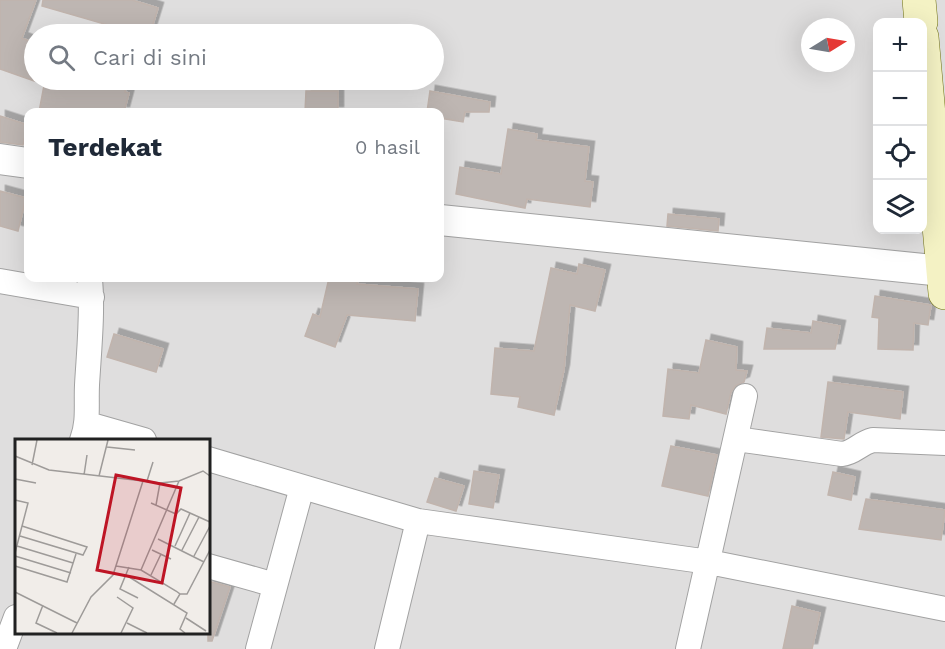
<!DOCTYPE html>
<html lang="id">
<head>
<meta charset="utf-8">
<style>
  body { margin:0; font-family:"Work Sans",sans-serif; background:#f2f2f3; color:#1f2937 }
  .controls { position:absolute; right:18px; top:18px; display:grid; overflow:hidden; border-radius:12px; box-shadow:0 6px 24px #0002 }
  .controls button { width:54px; height:54px; display:grid; place-items:center; padding:0; border:0; border-bottom:2px solid #e0e1e3; background:#fff; color:#1f2937; font:30px sans-serif }
  .compass { position:absolute; left:801px; top:18px; width:54px; height:54px; border-radius:50%; background:#fff; box-shadow:0 6px 24px #0002; rotate:79deg }
  .list { margin:0; padding:0; list-style:none }
  h2 { display:flex; justify-content:space-between; align-items:center; height:78px; margin:0; padding:0 24px; font-size:26px }
  h2 small { font-size:20px; font-weight:400; color:#747a83 }
  .icon { flex:none; width:33px; height:33px; fill:none; stroke:currentColor; stroke-width:2; stroke-linecap:round; stroke-linejoin:round }
  .map { position:relative; flex:none; width:945px; height:649px; overflow:hidden }
  .search { position:absolute; background:#fff; box-shadow:0 6px 24px #0002; left:24px; top:24px; width:420px; height:66px; display:flex; align-items:center; gap:15px; box-sizing:border-box; padding:0 21px; border-radius:33px; color:#747a83; font-size:22px }
  .panel { position:absolute; background:#fff; box-shadow:0 6px 24px #0002; left:24px; top:108px; width:420px; height:174px; border-radius:12px }
  .map>svg:first-child { display:block }
  .residential { fill:#dfdede; fill-rule:evenodd }
  .building { fill:#beb6b2; stroke:#c1b4ad; stroke-width:1.5; filter:url(#shadow) }
  .lines { fill:none; stroke-linecap:round; stroke-linejoin:round }
  .minor-casing { stroke:#a2a2a2; stroke-width:26 }
  .tertiary-casing { stroke:#a2a2a2; stroke-width:32 }
  .secondary-casing { stroke:#6f7011; stroke-width:34 }
  .minor { stroke:#fff; stroke-width:24 }
  .tertiary { stroke:#fff; stroke-width:30 }
  .secondary { stroke:#f4f2c4; stroke-width:33 }
  .inset-road { fill:none; stroke:#9e9b99; stroke-width:1.5 }
  .view { fill:#be1525; fill-opacity:0.15; stroke:#be1525; stroke-width:3 }
  .inset-edge { fill:none; stroke:#212121; stroke-width:3 }
</style>
</head>
<body>
<div class="map">
<svg width="945" height="649" viewBox="0 0 945 649">
  <defs>
    <filter id="shadow"><feDropShadow dx="5.5" dy="-5.5" stdDeviation="0" flood-color="#0004"/></filter>
  </defs>
  <rect width="100%" height="100%" fill="#f1ede9"/>
  <!-- residential -->
  <path class="residential" d="M0,0h945v649h-945zM878,22h44v208h-44zM810,27h36v36h-36zM34,34h400v46h-400zM28,112h412v166h-412zM16,440h192v192h-192z"/>
  <!-- building -->
  <path class="building" d="M0,0h36l-14,38 12,5v38l-34,-12z
    M43,0h89l26,8 -8,26h-45l3,-9 -66,-19z
    M45,80h83l-3,12 4,1 -5,19h-85z
    M306,91h32v21h-33z
    M430,91l60,11 -1,10h-24l-2,10 -23,-4v-6h-13z
    M0,116l28,9 -5,20 -23,-3z
    M508,129l29,5 -1,6 53,7 -4,34 8,1 -3,25 -63,-8 -2,9 -69,-14 4,-27 41,7z
    M0,191l26,7 -8,33 -18,-5z
    M668,214l51,5 -1,12 -51,-5z
    M579,264l26,6 -10,41 -25,-6 -6,65 -10,45 -36,-8 2,-10 -29,-3 4,-46 39,3 17,-83 26,6z
    M329,278h30l-2,6 61,5 -3,32 -68,-6 -12,32 -30,-11 8,-22 7,3z
    M875,296l56,9 -3,20 -14,-2 -1,27 -35,-1 1,-31 -7,-1z
    M813,321l27,5 -5,23h-71l3,-21 44,5z
    M114,334l49,15 -7,23 -49,-15z
    M706,340l31,7 -1,23 11,1 -3,11 -9,4 -4,6 -5,22 -35,-9 -2,14 -26,-3 5,-47 31,4z
    M828,382l75,10 -3,27 -52,-7 -4,27 -23,-2z
    M671,446l46,9 -9,41 -46,-10z
    M474,471l25,4 -6,33 -24,-4z
    M833,472l22,5 -4,23 -23,-5z
    M435,478l29,8 -8,25 -29,-9z
    M866,499l79,11 -4,30 -82,-11z
    M208,581l22,6 -18,54h-4z
    M792,606l28,7 -8,36h-29z"/>
  <g class="lines">
    <defs>
      <path id="minor" d="M0,281l92,16
        M88,424l56,16
        M736,439l106,15c12,-1 18,-11 31,-14l72,3
        M82,440c7,-18 4,-35 5,-55 2,-35 6,-72 3,-107
        M208,459l210,62 291,41 236,47
        M208,566l67,19
        M4,649l12,-32
        M258,649l44,-162
        M387,649l31,-128
        M688,649l57,-253"/>
      <path id="tertiary" d="M0,159l28,4
        M440,220l503,51"/>
      <path id="secondary" d="M919,0l2,22
        M922,37l23,256"/>
    </defs>
    <!-- minor casing -->
    <use href="#minor" class="minor-casing"/>
    <!-- tertiary casing -->
    <use href="#tertiary" class="tertiary-casing"/>
    <!-- secondary casing -->
    <use href="#secondary" class="secondary-casing"/>
    <!-- minor -->
    <use href="#minor" class="minor"/>
    <!-- tertiary -->
    <use href="#tertiary" class="tertiary"/>
    <!-- secondary -->
    <use href="#secondary" class="secondary"/>
  </g>
  <!-- overview -->
  <g transform="translate(15 439)">
    <rect width="195" height="195" fill="#f1ede9"/>
    <path class="inset-road" d="M92,8l28,3M0,17l34,14 111,13 19,-2 24,-10 7,5M17,26l5,-25M69,36l3,-20M84,37l9,-36M0,40l21,4M132,42l6,-19M0,61l13,3 -13,50M136,64l25,11 5,-5 29,13M141,66l4,-22M5,97l63,19 4,-8 -65,-21M143,100l46,23M2,107l56,17M160,107l15,-33M137,111l19,9M167,111l17,-33M0,117l56,17M179,117l16,-30M0,127l52,16 9,-28M101,127l25,4 35,21 4,3 -6,10M114,128l-9,22 18,9M126,131l38,-89M111,136l61,38 -7,16 5,4M136,136l10,-21M0,153l62,31M165,155h7l23,-44M102,158l16,11 -12,25M28,166l-7,18 21,10M171,179l20,13M112,184l20,10M57,194l19,-36 22,-22 30,-94"/>
    <path class="view" d="M101,36l65,13 -19,95 -65,-13z"/>
    <rect width="195" height="195" class="inset-edge"/>
  </g>
</svg>
<div class="controls">
<button>+</button>
<button>−</button>
<button><svg class="icon" aria-label="locate" viewBox="0 0 24 24"><circle cx="12" cy="12" r="6"/><path d="M12 2v4M12 18v4M2 12h4M18 12h4"/></svg></button>
<button><svg class="icon" aria-label="layers" viewBox="0 0 24 24"><path d="M12 4l9 5-9 5-9-5zM3 14l9 5 9-5"/></svg></button>
</div>
<svg class="compass" viewBox="-18 -18 36 36"><path d="M0-13l5 13h-10z" fill="#e53935"/><path d="M0 13l5-13h-10z" fill="#747a83"/></svg>
<div class="search"><svg class="icon" aria-label="search" viewBox="0 0 24 24"><circle cx="10" cy="10" r="6"/><path d="M15 15l6 6"/></svg>Cari di sini</div>
<section class="panel">
<h2>Terdekat<small>0 hasil</small></h2>
<ul class="list">
</ul>
</section>
</div>
</body>
</html>
